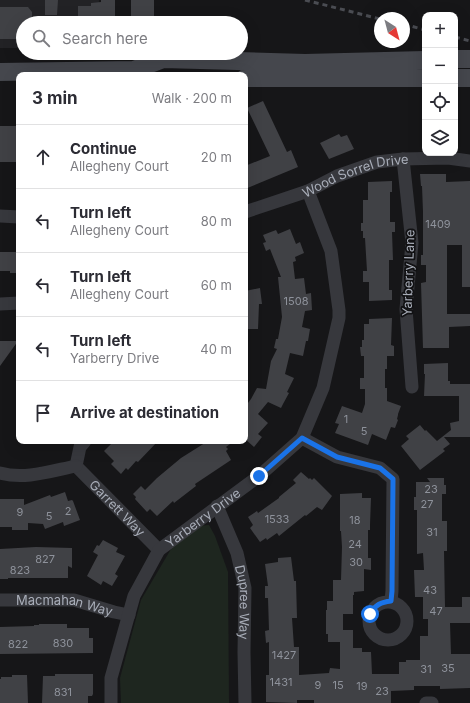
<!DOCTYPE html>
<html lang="en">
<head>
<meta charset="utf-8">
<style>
  body { margin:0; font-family:Inter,sans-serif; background:#f2f2f3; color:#2b2b33 }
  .controls { position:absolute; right:12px; top:12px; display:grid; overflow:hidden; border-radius:8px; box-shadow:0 4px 16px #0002 }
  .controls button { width:36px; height:36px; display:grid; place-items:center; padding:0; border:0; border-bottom:1px solid #e1e1e2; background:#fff; color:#2b2b33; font:20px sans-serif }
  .compass { position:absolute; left:374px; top:12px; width:36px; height:36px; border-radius:50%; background:#fff; box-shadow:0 4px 16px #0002; rotate:144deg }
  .stop { position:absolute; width:12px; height:12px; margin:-9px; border:3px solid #1a73e8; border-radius:50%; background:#fff }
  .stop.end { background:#1a73e8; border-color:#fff; box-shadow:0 1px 4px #0008 }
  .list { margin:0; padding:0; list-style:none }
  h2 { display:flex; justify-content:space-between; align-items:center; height:52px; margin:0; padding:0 16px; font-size:17px }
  h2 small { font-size:13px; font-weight:400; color:#7c7c81 }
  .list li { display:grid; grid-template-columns:26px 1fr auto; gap:12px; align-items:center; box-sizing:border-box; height:64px; padding:0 16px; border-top:1px solid #e1e1e2 }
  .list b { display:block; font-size:15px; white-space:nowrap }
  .list p { margin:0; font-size:13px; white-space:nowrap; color:#7c7c81 }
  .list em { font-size:13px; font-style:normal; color:#7c7c81 }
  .icon { flex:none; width:22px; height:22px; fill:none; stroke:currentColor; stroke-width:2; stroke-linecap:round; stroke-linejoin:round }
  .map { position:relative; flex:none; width:470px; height:703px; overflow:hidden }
  .search { position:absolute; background:#fff; box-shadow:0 4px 16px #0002; left:16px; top:16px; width:232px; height:44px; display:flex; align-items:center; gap:10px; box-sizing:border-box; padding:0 14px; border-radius:22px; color:#7c7c81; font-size:15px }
  .panel { position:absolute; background:#fff; box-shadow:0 4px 16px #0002; left:16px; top:72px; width:232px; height:372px; border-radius:8px }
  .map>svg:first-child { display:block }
  .built { fill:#222225 }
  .green { fill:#1e261f }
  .building { fill:#404145 }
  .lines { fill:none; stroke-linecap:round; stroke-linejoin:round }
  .minor { stroke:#37383d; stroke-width:13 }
  .secondary { stroke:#45474d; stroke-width:18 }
  .rail { stroke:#4a4c52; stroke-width:3; stroke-dasharray:5 4; stroke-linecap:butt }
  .route { stroke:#1a73e8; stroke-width:5 }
  .labels { text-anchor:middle; stroke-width:3.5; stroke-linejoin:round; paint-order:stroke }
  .number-label { font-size:11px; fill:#8e929b }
  .street-label { font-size:13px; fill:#a8adb8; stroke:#111113 }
</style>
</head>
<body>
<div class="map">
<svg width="470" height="703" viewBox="0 0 470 703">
  <rect width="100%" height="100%" fill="#161618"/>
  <!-- built -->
  <path class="built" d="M0,0h99l-1,23h-75v25h-23z"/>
  <!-- green -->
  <path class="green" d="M209,525l6,11 13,36 1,131h-108l-1,-25 21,-78 30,-51 27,-23z"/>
  <!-- building -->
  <path class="building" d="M45,0h13l-1,15h-12z
    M101,0h14v23h-14v-6h-23v-11h13v-3l10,-1z
    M131,0h23v23h-23z
    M0,7h28l4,5v11h-9v16h-23z
    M263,101l24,51 4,-2 7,17 -53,22v-23l25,-10 -23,-48z
    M0,126h19v36h-19z
    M339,134l2,3 6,-2 7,14 -25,10 -9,-16z
    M420,174h26v8l24,-1v106h-8v-42h-15v69h23v12l-21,1v21h-26l-2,-65 5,-1v-17h-5v-10h2v-43l-1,-26h-1z
    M392,181v11h-2v30h5v10h-3l1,28h-4v30h3v10l-23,1v-19h-6v-11h4l-2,-33h-2v-7h-2v-8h2v-23h5v-18z
    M290,229l6,15 4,-2 4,11 -9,4 1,4 -3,1 2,17 9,-1 2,16 5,-1 1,17 -7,1 -3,16 8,2 -2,12h-2l-3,15 -13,-3 -5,21 9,4 -7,14 2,1 -6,11 -2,4 -13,-6 -10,12 10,9 -10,11 4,3 -8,10 -9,-8v-32l6,-8 6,-11 9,1 5,-28 6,-12 -3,-1 2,-9h2l4,-22 -4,-40h3l-11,-28 -4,2 -3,-8 3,-1 -3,-7 13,-5 2,4z
    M0,252h19v21h-9v-2h-10z
    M260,288l2,16h-3l-1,25h-13v-38z
    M392,318l-1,27 3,1v10h-7v13h-2v19h2v13l14,5 -3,8v1l-1,4 1,1 -3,8 -4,-1 -5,13 -14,-6 -4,11 -33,-12 4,-9 -4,-1 7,-17 20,7 3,-9v-15h-5v-11h4v-22h-3l-1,-9h2v-7h2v-16h5v-5z
    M0,341h18l-18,25z
    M448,363v18h2v3h20v53h-26l6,7 -7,5 2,2 -25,19 -19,-24 8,-7 -3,-3 14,-11 5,6 1,-1 11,11 14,-11 -1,-7 9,-2v-25h-35l1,-22h-1v-10z
    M114,441h44l-20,21 -2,-1 -8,9 -2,-2 -5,6 -10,-10 3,-3 -10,-10z
    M208,441h26l-8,6 2,2 -2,2 5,9 -36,24 1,2 -22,17 -1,-2 -16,15 -7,-7 -3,3 -12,-13 1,-2 -3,-3 8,-8 4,4 12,-12 24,-20z
    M301,472l8,7 1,-1 2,2 2,-2 18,18 -10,14 -5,-3 -11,9 -1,-1 -26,21 -2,-3 -10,7 -1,-2 -6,4 -10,-14 3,-3 -5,-8 9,-6 1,2 21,-15v-1l17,-14 -3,-3z
    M427,478h17v7h2v9h-4v27h5v30h-3l1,56h17v-10h8v26h-20l1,31h19v34l-30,1v-3h-26v4l-23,1v12h-77v-3h-17v3l-31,-1v-27h3v-33l-3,1 -1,-12 4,-1 -1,-32h-3v-12h3l-3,-22 13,-2v-4l13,-1 3,24h2l1,37h-5l2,29h5v28l30,-2 1,-5 10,1v-27h-12v-8h-2v-24h1v-9h6v-21h8l1,-33 -1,-16h-1v-37l22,-1v5h9l-1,27v5h-2v28h3v12l-7,-1v22l-10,1v3h-1v19h-10v16h10v18h9v4h9l1,22h27v-12h7v-2h14v-24h8v-17h-5v-22h-8l-1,-27h10l-1,-17 -6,1v-44h-3v-13h2v-15h14z
    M65,492l3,9 4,-1 1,1 7,19 -16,6 -1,-4 -18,7 -2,-5 -15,-1v7h-16v-3h-12v-28h24v6l26,-10 1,2z
    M103,540l15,8 -2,4 9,4 -10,18 3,2 -6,10 -9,-5 -2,4 -14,-9 11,-21 -5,-3 4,-7 2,1z
    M36,547l36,1v20l-4,-2v12h-60v1h-8v-30z
    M39,624h28v4h22v10h4v15l-93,1v-27l34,-1v-1h5z
    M55,674h38v20l-1,2h-4v7h-46l1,-27h12z
    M12,675h15l1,28h-28v-24h1v-2h11z"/>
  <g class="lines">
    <!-- minor -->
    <g class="minor">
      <path d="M403,159l9,84 -6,66 6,78"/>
      <path id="s1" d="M245,212l63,-21 29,-15 40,-14 26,-3 45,-1 22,3"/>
      <path d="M0,216l19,1"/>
      <path d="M0,304l19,-1"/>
      <path d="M302,438l35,19 43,11 13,11 -1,112 -1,10"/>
      <path id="s2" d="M76,466l83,84"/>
      <path d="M76,466l4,-19 5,-6"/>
      <path d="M0,473c25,7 51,-2 76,-7"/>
      <path id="s3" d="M217,506l20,47 8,35 -1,64 1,51"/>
      <path id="s4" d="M0,600h74l40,12 15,3"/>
      <circle cx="388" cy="621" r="19"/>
      <path id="s5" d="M111,703v-25l23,-82 25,-46 100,-74 43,-38 21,-50 16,-70v-8l-8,-59 -23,-60"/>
      <path d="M426,703h6"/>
    </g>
    <!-- secondary -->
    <path class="secondary" d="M455,59h15
      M0,72l134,-2 29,-11 142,4 120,-3
      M245,78h180
      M455,78h15"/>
    <!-- rail -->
    <path class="rail" d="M305,0l75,19
      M404,24l21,6
      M455,37l15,4"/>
  </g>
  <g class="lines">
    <!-- route -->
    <path class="route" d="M259,476l43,-38 35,19 43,11 13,11 -1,112 -1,10c-10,1 -16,4 -21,13"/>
  </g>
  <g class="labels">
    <!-- number labels -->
    <g class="number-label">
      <text x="438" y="228">1409</text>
      <text x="296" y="305">1508</text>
      <text x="346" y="423">1</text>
      <text x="364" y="435">5</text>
      <text x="431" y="493">23</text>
      <text x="427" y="508">27</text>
      <text x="68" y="515">2</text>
      <text x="20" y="516">9</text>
      <text x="49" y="520">5</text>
      <text x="277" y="523">1533</text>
      <text x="355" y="524">18</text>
      <text x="432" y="536">31</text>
      <text x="355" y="548">24</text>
      <text x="45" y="563">827</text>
      <text x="356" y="566">30</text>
      <text x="20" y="574">823</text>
      <text x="430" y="594">43</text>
      <text x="436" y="615">47</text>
      <text x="63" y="647">830</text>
      <text x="18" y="648">822</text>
      <text x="284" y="659">1427</text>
      <text x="448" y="672">35</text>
      <text x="426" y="673">31</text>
      <text x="281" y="686">1431</text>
      <text x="318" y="689">9</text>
      <text x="338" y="689">15</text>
      <text x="362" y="690">19</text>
      <text x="382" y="695">23</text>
      <text x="63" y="696">831</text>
    </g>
    <!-- street labels -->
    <g class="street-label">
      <text dy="5" stroke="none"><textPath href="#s1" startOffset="117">Wood Sorrel Drive</textPath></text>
      <text transform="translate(408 273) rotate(-88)" y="5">Yarberry Lane</text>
      <text dy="5" stroke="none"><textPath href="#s2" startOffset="59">Garrett Way</textPath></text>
      <text dy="5" stroke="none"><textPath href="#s5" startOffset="217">Yarberry Drive</textPath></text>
      <text dy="5" stroke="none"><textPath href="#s3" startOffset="101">Dupree Way</textPath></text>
      <text dy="5" stroke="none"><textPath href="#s4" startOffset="65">Macmahan Way</textPath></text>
    </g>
  </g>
</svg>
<div class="controls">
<button>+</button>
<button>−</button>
<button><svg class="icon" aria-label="locate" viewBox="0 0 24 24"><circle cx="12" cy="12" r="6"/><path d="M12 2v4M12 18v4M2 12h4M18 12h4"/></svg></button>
<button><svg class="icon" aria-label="layers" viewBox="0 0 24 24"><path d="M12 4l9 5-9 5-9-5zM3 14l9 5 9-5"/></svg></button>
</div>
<svg class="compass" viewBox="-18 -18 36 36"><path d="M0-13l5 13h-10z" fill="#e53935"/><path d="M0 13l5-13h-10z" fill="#7c7c81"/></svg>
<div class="stop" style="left:370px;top:614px"></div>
<div class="stop end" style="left:259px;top:476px"></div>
<div class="search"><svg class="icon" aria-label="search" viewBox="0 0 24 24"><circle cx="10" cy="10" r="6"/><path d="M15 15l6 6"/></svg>Search here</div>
<section class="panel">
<h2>3 min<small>Walk · 200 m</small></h2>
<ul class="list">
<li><svg class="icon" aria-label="ahead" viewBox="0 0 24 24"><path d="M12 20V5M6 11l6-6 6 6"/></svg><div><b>Continue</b><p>Allegheny Court</p></div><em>20 m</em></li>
<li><svg class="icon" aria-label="left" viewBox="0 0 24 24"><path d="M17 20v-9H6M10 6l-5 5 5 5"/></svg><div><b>Turn left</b><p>Allegheny Court</p></div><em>80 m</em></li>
<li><svg class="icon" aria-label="left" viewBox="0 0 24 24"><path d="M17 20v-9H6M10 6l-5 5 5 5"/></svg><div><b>Turn left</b><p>Allegheny Court</p></div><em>60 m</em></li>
<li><svg class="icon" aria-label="left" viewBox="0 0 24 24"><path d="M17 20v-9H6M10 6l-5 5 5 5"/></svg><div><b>Turn left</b><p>Yarberry Drive</p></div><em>40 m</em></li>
<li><svg class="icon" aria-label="arrive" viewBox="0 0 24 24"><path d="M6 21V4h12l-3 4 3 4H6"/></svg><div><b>Arrive at destination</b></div></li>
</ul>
</section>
</div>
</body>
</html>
